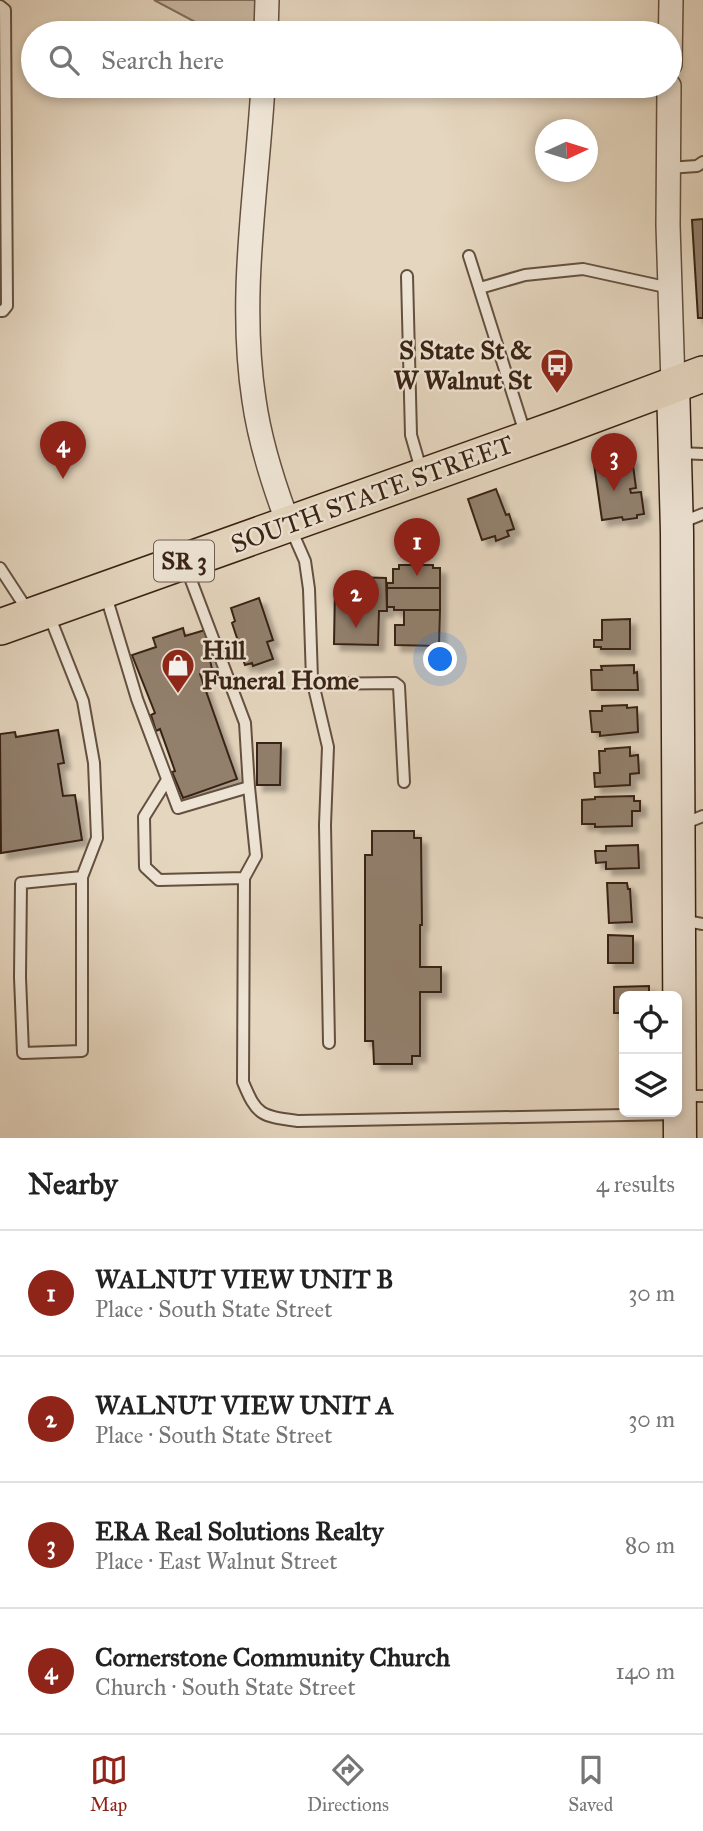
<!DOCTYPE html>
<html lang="en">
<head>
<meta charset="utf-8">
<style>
  body { margin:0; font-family:"IM FELL Great Primer",serif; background:#f6f6f6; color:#222 }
  .controls { position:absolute; right:21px; bottom:21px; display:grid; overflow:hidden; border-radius:10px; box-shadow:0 4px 10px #0003 }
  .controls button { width:63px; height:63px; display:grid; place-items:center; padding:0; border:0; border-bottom:2px solid #e0e0e0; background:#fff; color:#222; font:35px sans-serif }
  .compass { position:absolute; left:535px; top:119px; width:63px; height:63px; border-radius:50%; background:#fff; box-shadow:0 4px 10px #0003; rotate:86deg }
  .you { position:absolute; left:441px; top:660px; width:24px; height:24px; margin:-18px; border:5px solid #fff; border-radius:50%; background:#1a73e8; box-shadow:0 0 0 10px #1a73e833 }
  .badge { display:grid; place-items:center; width:46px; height:46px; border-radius:50%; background:#8f2418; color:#fff; font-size:23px; font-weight:700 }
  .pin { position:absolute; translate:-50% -58px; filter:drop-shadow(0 2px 4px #0008) }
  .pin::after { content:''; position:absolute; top:37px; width:24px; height:21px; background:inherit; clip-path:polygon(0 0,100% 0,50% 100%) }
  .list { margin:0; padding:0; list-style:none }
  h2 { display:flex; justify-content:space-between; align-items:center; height:91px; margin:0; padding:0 28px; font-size:30px }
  h2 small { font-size:23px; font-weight:400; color:#767676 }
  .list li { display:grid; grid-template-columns:46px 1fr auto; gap:21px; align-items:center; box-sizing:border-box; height:126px; padding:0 28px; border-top:2px solid #e0e0e0 }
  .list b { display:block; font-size:26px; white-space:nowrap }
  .list p { margin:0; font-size:23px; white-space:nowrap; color:#767676 }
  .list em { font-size:23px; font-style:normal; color:#767676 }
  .icon { flex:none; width:38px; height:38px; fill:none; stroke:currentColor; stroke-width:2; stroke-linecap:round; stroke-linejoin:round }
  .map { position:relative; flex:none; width:703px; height:1138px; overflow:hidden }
  .search { position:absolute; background:#fff; box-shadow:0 4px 10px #0003; left:21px; right:21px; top:21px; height:77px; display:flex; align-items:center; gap:18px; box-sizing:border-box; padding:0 24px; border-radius:38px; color:#767676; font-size:26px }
  .sheet { height:595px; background:#fff }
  nav { display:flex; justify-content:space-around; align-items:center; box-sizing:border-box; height:98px; border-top:2px solid #e0e0e0; background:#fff; font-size:19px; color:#767676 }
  nav a { display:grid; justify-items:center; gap:4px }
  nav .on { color:#8f2418 }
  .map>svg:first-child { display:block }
  .green { fill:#c8b8a2; stroke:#806e5b; stroke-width:2 }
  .building { fill:#92806d; stroke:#392314; stroke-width:2; filter:url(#shadow) }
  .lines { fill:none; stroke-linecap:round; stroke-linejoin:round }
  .lane-casing { stroke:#64503f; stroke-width:14 }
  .street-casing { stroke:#64503f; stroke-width:26 }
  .secondary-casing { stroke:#392314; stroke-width:35 }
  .primary-casing { stroke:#392314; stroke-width:38 }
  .lane { stroke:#eee4d5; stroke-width:10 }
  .street { stroke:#eee4d5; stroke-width:23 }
  .secondary { stroke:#eee4d5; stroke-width:32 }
  .primary { stroke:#e5d6bf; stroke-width:35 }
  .labels { text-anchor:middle; stroke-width:5; stroke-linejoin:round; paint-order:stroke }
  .shield { fill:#eee4d5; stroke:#6f5d4e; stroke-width:2 }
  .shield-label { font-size:24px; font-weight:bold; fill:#392314 }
  .poi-label { font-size:26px; font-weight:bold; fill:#392314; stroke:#eee4d5; text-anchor:end }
  .street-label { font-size:26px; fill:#392314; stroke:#eee4d5 }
</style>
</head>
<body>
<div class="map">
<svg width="703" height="1138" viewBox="0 0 703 1138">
  <defs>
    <filter id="shadow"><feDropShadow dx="6" dy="6" stdDeviation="2" flood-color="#0004"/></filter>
  </defs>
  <rect width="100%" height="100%" fill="#e5d6bf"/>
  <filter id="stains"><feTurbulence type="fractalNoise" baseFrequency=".00286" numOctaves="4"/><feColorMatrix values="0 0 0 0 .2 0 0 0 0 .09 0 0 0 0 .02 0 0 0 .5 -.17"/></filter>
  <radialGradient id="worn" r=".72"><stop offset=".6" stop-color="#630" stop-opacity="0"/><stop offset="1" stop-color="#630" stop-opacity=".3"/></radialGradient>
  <!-- green -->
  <path class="green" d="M154,0h113l-1,33 -52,-1z"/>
  <!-- building -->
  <path class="building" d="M703,219v99h-5l-6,-98z
    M632,458l4,30 -6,1 1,4 10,-1 3,22 -7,1v3l-14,2 -1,-3 -20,3 -8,-56z
    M496,489l10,26 3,-1 5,15 -7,2 2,5 -13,5 -1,-5 -13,4 -14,-41z
    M399,565h34v3h7v20h-53v-5h6v-14h6z
    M354,577l32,1 1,33h-8l-1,34 -44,-1 1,-57h19z
    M387,588h53v22h-46v-3h-7z
    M259,598l14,42 -6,2 6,17 -20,7 -1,-3 -7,2 -6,-18 5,-2 -2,-5 -4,1 -6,-18 3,-2 -4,-13z
    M404,610h36l-1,36 -44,-1v-20h9z
    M630,619v30h-29v-2h-7v-7h8v-20z
    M183,628l2,8 20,-6 8,25 -4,1 3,13 -12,5 37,105 -54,19 -11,-26 3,-1 -15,-42 -4,2 -5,-16 4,-2 -23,-58 24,-8 -3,-9z
    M634,665v8l3,-1 1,18h-46l-1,-20h11l-1,-4z
    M627,705v3l10,-1 1,25 -38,4v-4h-8l-2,-21h12v-5z
    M58,730l6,33 -6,1 5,32 12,-1 7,45 -81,13 -1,-119 15,-2 1,5z
    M257,743h24l-1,42h-23z
    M630,747v9l8,-1 1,18 -9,1v11l-35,2 -1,-14h6l-1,-22h6v-2z
    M634,796v5h6v10h-8v15l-37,1v-3h-13v-24l13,-1v-2z
    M372,831h42v7h7l1,87h-2v42h21v25h-21v64h-8v8h-38l-1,-23h-8v-186h7z
    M638,845l1,23 -33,1v-7l-10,1 -1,-12h11v-5z
    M607,883h20l1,6h2l2,33 -23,1z
    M608,935l25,1v27h-25z
    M649,986v10h-25v17h-10v-26z"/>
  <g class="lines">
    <defs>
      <path id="lane" d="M0,6l5,4 2,296 -4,5h-3
        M668,168l29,-2 6,-4
        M469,256l56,177
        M407,276l4,159 11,38
        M480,288l45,-13 58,-6 87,19
        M678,453l25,1
        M680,523l23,-9
        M291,529l14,32 4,28 3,90 16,68 -3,78 4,218
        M0,568l28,43
        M106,596l31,103 41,109 71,-21 -4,-64 -59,-156
        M49,615l34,86 11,62 3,75 -15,39v174l-59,2 -3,-76 1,-94 61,-6
        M312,684l83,-1 4,3 5,96
        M167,780l-23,37 1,50 14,13 85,-2 12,-22 -7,-69
        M683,824l20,-8
        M244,878l-1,204c14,34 18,34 55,39l380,-7
        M681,920l22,4
        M681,1096h22"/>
      <path id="street" d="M266,33l1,-33
        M670,64l1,-64
        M263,86c-6,104 -25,210 -9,314 6,43 19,83 34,123
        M669,86l-1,139 5,159"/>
      <path id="secondary" d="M673,384l4,148 3,606"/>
      <path id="primary" d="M0,627l561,-200 142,-53"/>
    </defs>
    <!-- lane casing -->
    <use href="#lane" class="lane-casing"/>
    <!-- street casing -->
    <use href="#street" class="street-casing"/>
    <!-- secondary casing -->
    <use href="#secondary" class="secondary-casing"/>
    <!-- primary casing -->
    <use href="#primary" class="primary-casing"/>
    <!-- lane -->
    <use href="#lane" class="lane"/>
    <!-- street -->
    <use href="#street" class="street"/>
    <!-- secondary -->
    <use href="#secondary" class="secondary"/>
    <!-- primary -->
    <use href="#primary" class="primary"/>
  </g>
  <!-- icons -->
  <defs>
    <symbol id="bus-pin" viewBox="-11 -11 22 30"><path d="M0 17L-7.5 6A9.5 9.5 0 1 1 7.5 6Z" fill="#8f2418" stroke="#eee4d5"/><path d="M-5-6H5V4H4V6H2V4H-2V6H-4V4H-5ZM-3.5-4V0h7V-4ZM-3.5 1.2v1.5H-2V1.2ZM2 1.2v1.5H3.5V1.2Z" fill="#fff"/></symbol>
    <symbol id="shop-pin" viewBox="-11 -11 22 30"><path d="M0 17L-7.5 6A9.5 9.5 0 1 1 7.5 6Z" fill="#8f2418" stroke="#eee4d5"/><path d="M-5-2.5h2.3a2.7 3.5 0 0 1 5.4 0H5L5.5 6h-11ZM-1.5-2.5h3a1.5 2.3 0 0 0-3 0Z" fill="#fff"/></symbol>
  </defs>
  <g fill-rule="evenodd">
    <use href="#bus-pin" x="538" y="346" width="38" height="52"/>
    <use href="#shop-pin" x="159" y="646" width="38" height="52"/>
  </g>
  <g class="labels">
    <!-- shield labels -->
    <rect class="shield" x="154" y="540.5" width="60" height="41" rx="5"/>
    <g class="shield-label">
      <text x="184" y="569">SR 3</text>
    </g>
    <!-- poi labels -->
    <g class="poi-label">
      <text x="532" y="359">S State St &amp;<tspan x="532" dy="30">W Walnut St</tspan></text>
      <text x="202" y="659" text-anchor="start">Hill<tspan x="202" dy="30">Funeral Home</tspan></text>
    </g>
    <!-- street labels -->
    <g class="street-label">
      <text transform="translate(372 494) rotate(-20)" y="9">SOUTH STATE STREET</text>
    </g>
  </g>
  <rect width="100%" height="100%" filter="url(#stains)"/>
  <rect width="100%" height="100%" fill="url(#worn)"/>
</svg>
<div class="controls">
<button><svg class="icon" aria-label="locate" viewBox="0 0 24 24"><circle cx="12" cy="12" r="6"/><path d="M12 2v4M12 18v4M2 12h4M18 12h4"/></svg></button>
<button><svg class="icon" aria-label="layers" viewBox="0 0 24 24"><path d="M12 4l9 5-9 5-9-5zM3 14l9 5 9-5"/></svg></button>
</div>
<svg class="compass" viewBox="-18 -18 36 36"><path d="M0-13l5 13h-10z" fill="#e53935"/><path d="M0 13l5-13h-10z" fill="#767676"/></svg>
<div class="you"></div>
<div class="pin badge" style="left:417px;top:576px">1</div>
<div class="pin badge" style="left:356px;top:628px">2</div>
<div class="pin badge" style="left:614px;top:491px">3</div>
<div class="pin badge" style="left:63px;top:479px">4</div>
<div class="search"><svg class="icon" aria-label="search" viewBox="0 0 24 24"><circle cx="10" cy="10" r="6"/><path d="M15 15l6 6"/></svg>Search here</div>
</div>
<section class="sheet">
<h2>Nearby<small>4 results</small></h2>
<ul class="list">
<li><span class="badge">1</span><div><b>WALNUT VIEW UNIT B</b><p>Place · South State Street</p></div><em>30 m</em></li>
<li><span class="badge">2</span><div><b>WALNUT VIEW UNIT A</b><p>Place · South State Street</p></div><em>30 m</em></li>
<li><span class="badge">3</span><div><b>ERA Real Solutions Realty</b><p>Place · East Walnut Street</p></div><em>80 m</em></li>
<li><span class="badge">4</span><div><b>Cornerstone Community Church</b><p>Church · South State Street</p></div><em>140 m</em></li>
</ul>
</section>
<nav>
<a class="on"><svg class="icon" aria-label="map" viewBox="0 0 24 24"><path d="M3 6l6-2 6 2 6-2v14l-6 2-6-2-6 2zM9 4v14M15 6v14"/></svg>Map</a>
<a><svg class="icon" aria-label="directions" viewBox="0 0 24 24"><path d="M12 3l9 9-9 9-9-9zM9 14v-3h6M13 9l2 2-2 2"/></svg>Directions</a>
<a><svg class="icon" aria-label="saved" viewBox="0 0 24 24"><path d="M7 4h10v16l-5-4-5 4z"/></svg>Saved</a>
</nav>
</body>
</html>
